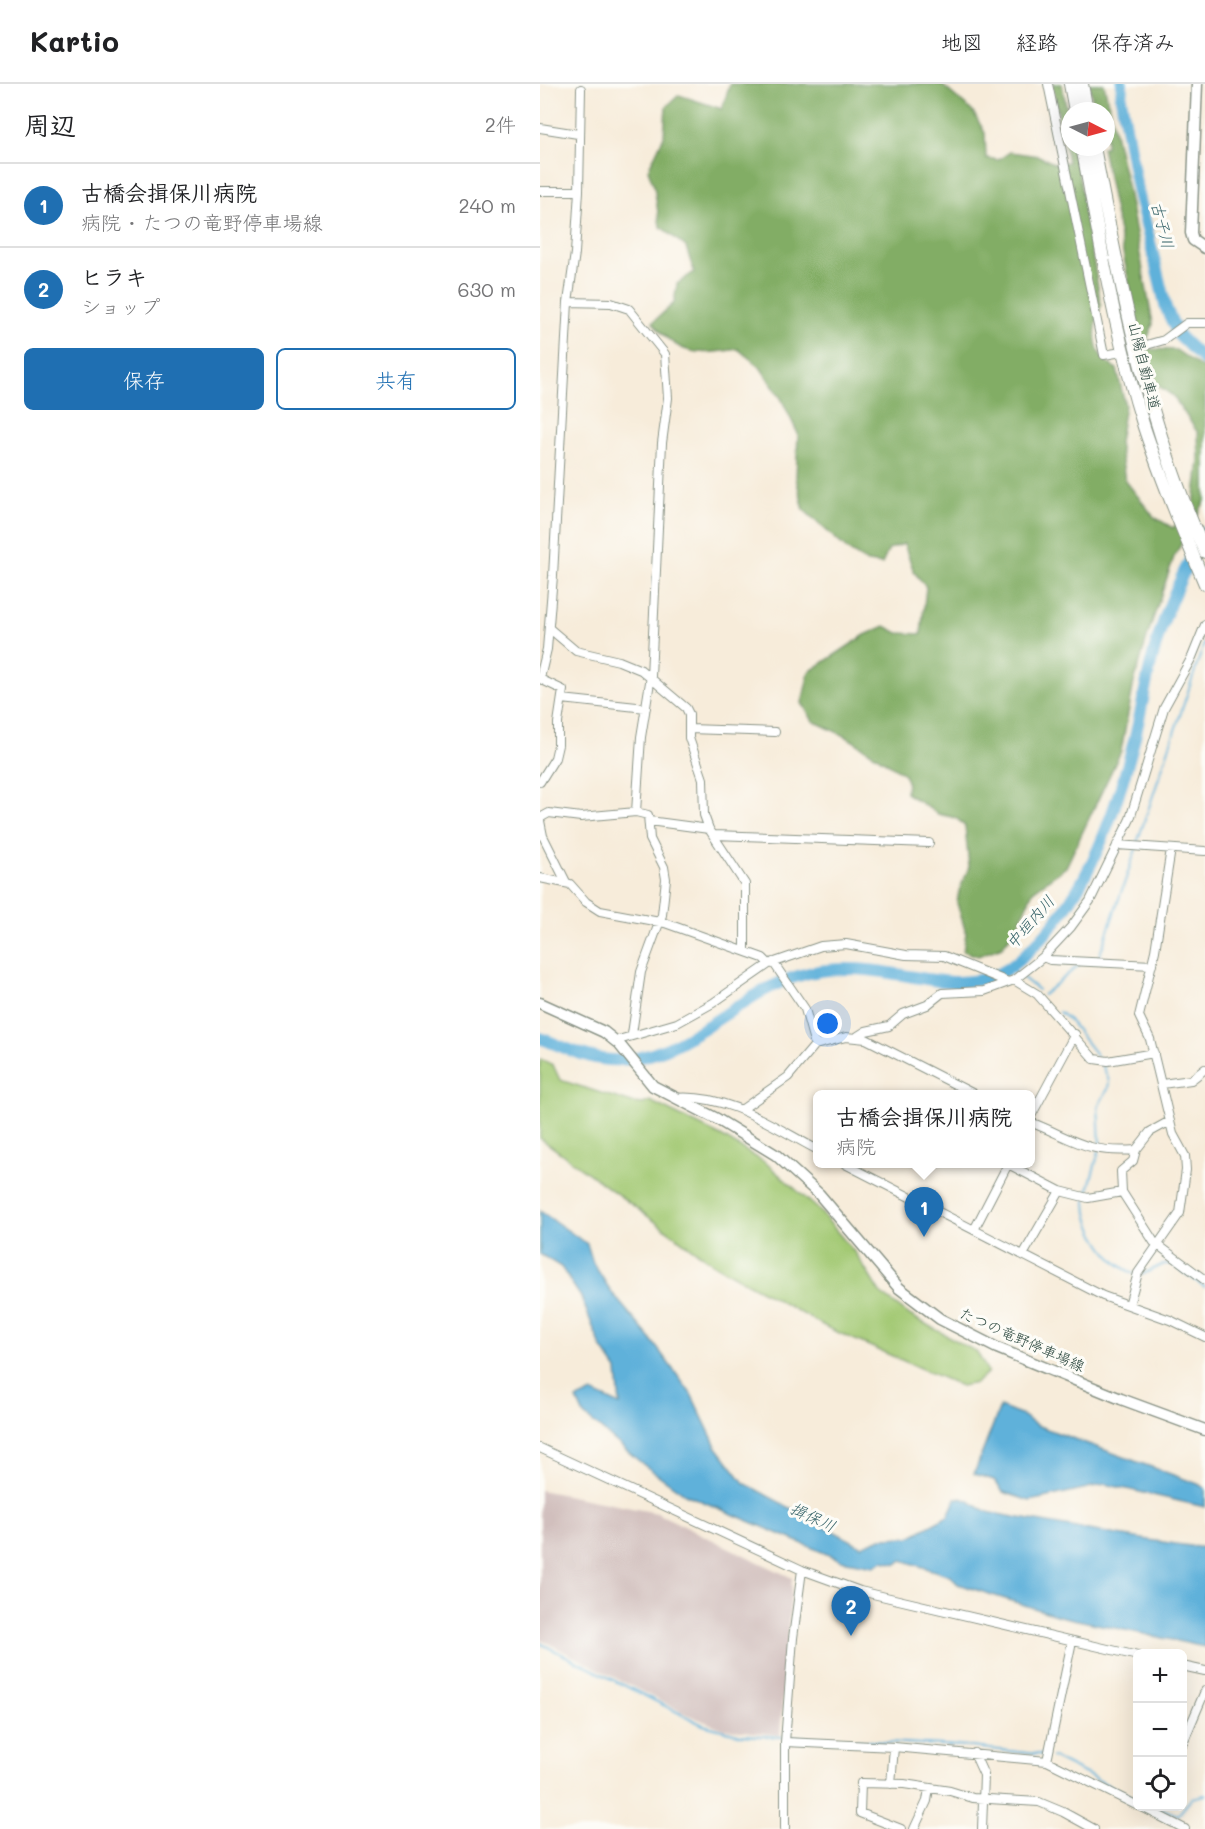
<!DOCTYPE html>
<html lang="ja">
<head>
<meta charset="utf-8">
<style>
  body { margin:0; font-family:Mali,"Klee One",sans-serif; background:#f6f6f6; color:#202124 }
  .controls { position:absolute; right:18px; bottom:18px; display:grid; overflow:hidden; border-radius:9px; box-shadow:0 6px 24px #0002 }
  .controls button { width:54px; height:54px; display:grid; place-items:center; padding:0; border:0; border-bottom:2px solid #e0e0e0; background:#fff; color:#202124; font:30px sans-serif }
  .compass { position:absolute; left:521px; top:18px; width:54px; height:54px; border-radius:50%; background:#fff; box-shadow:0 6px 24px #0002; rotate:96deg }
  .you { position:absolute; left:288px; top:940px; width:21px; height:21px; margin:-15px; border:4px solid #fff; border-radius:50%; background:#1a73e8; box-shadow:0 0 0 9px #1a73e833 }
  .badge { display:grid; place-items:center; width:39px; height:39px; border-radius:50%; background:#1f6fb2; color:#fff; font-size:20px; font-weight:700 }
  .pin { position:absolute; translate:-50% -50px; filter:drop-shadow(0 2px 3px #0008) }
  .pin::after { content:''; position:absolute; top:32px; width:21px; height:18px; background:inherit; clip-path:polygon(0 0,100% 0,50% 100%) }
  .popup { position:absolute; left:273px; top:1006px; width:222px; height:78px; box-sizing:border-box; display:grid; place-content:center; border-radius:9px; background:#fff; filter:drop-shadow(0 2px 4px #0005); font-size:20px; white-space:nowrap; color:#757577 }
  .popup b { font-size:22px; color:#202124 }
  .popup::after { content:''; position:absolute; left:50%; top:100%; margin-left:-12px; border:12px solid transparent; border-top-color:#fff }
  .list { margin:0; padding:0; list-style:none }
  h2 { display:flex; justify-content:space-between; align-items:center; height:78px; margin:0; padding:0 24px; font-size:26px }
  h2 small { font-size:20px; font-weight:400; color:#757577 }
  .list li { display:grid; grid-template-columns:39px 1fr auto; gap:18px; align-items:center; box-sizing:border-box; height:84px; padding:0 24px; border-top:2px solid #e0e0e0 }
  .list b { display:block; font-size:22px; white-space:nowrap }
  .list p { margin:0; font-size:20px; white-space:nowrap; color:#757577 }
  .list em { font-size:20px; font-style:normal; color:#757577 }
  .actions { display:flex; gap:12px; padding:18px 24px }
  .actions a { flex:1; padding:14px 0; border:2px solid #1f6fb2; border-radius:9px; text-align:center; font-size:21px; color:#1f6fb2 }
  .actions .main { background:#1f6fb2; color:#fff }
  .icon { flex:none; width:33px; height:33px; fill:none; stroke:currentColor; stroke-width:2; stroke-linecap:round; stroke-linejoin:round }
  .map { position:relative; flex:none; width:665px; height:1745px; overflow:hidden }
  header { display:flex; align-items:center; gap:36px; box-sizing:border-box; height:84px; padding:0 30px; background:#fff; border-bottom:2px solid #e0e0e0 }
  header strong { font-size:28px }
  nav { display:flex; gap:33px; margin-inline-start:auto; font-size:21px }
  main { display:flex }
  aside { flex:1; background:#fff }
  .map>svg:first-child { display:block }
  .industrial { fill:#d1bfbd }
  .green { fill:#a3c973; stroke:#618354; stroke-width:1.5 }
  .forest { fill:#82ad65; stroke:#50754c; stroke-width:1.5 }
  .water { fill:#5eb1da; stroke:#3e7787; stroke-width:1.5 }
  .lines { fill:none; stroke-linecap:round; stroke-linejoin:round }
  .stream { stroke:#5eb1da; stroke-width:2 }
  .river { stroke:#5eb1da; stroke-width:12 }
  .minor-casing { stroke:#8b9487; stroke-width:10 }
  .major-casing { stroke:#8b9487; stroke-width:13 }
  .highway-casing { stroke:#8b9487; stroke-width:14 }
  .minor { stroke:#fff; stroke-width:8 }
  .major { stroke:#fff; stroke-width:10 }
  .highway { stroke:#fff; stroke-width:12 }
  .labels { text-anchor:middle; stroke-width:6; stroke-linejoin:round; paint-order:stroke }
  .street-label { font-size:15px; fill:#1f3d34; stroke:#fdfcf7 }
  .water-label { font-size:16px; font-style:italic; fill:#326066; stroke:#fdfcf7 }
</style>
</head>
<body>
<header>
<strong>Kartio</strong>
<nav><a>地図</a><a>経路</a><a>保存済み</a></nav>
</header>
<main>
<aside>
<h2>周辺<small>2件</small></h2>
<ul class="list">
<li><span class="badge">1</span><div><b>古橋会揖保川病院</b><p>病院 · たつの竜野停車場線</p></div><em>240 m</em></li>
<li><span class="badge">2</span><div><b>ヒラキ</b><p>ショップ</p></div><em>630 m</em></li>
</ul>
<div class="actions"><a class="main">保存</a><a>共有</a></div>
</aside>
<div class="map">
<svg width="665" height="1745" viewBox="0 0 665 1745">
  <rect width="100%" height="100%" fill="#fdfcf7"/>
  <filter id="ink" filterUnits="userSpaceOnUse"><feTurbulence type="fractalNoise" baseFrequency=".0167" numOctaves="2"/><feDisplacementMap in="SourceGraphic" scale="12" xChannelSelector="R" yChannelSelector="G"/><feConvolveMatrix kernelMatrix="1 2 1 2 8 2 1 2 1" color-interpolation-filters="sRGB"/></filter>
  <filter id="wash" filterUnits="userSpaceOnUse"><feTurbulence type="fractalNoise" baseFrequency=".008" numOctaves="4" result="noise"/><feDisplacementMap in="SourceGraphic" scale="24" xChannelSelector="R" yChannelSelector="G"/><feGaussianBlur stdDeviation="1.35" result="paint"/><feColorMatrix in="noise" values="0 0 0 0 0 0 0 0 0 0 0 0 0 0 0 0 0 1.4 0 .05"/><feComposite in="paint" operator="in"/></filter>
  <g filter="url(#wash)">
    <rect width="100%" height="100%" fill="#f7ecda"/>
    <!-- industrial -->
    <path class="industrial" d="M0,1406l117,23 135,65 -12,157 -56,-6 -38,-15 -146,-75z"/>
    <!-- green -->
    <path class="green" d="M0,975l13,6 7,15 72,23 11,1 7,-3 71,35 45,27 52,46 38,45 24,39 31,23 66,36 11,20 -12,11 -15,3 -133,-58 -113,-63 -175,-127z"/>
    <!-- forest -->
    <path class="forest" d="M190,0h211l32,28 12,21 1,25 12,2 12,-8 29,4 16,8 13,-2 -16,-78h10l8,43v20h4l27,158c-8,24 -11,51 16,64l8,36 -6,37 6,38 29,37 19,11 21,-23 5,-45 -1,-27 -25,-37 -17,-12 -19,-61 -35,-176h4v-36h-11l-6,-27h15l23,101 26,139 -6,16 3,9 26,1 29,20v131l-31,56 -24,71 -16,54 -13,69 -55,116 -33,24 -16,37 -15,19 -24,9 -15,-5 3,-18 -9,-30 2,-12 10,-24 -4,-41 -9,-8 -18,-4 -32,-21 1,-12 -4,-8 -56,-36 -34,-16 -11,-18 7,-31 56,-37 20,-9 13,7 23,1 5,-47 -12,-15 -10,-28 -15,5 -7,15 -15,-2 -18,-11 -45,-41 -8,-32 2,-44 -17,-36 -21,-31 -22,-18c-39,6 -60,8 -85,-27l21,-19 3,-19 17,-12 -8,-25 -26,-21 -6,-40 -6,-16 16,-34 2,-29 13,-12 43,14z"/>
    <!-- water -->
    <path class="water" d="M0,1127l47,33 6,19 19,30 38,45 41,56 25,52 28,37 117,63 20,-8 29,-1 38,-21 8,-18c15,-1 22,13 36,15 71,13 142,26 213,35v99l-146,-31 -101,-32 -8,-8 -48,-16 -5,4 -14,-3 -9,5 -33,-6 -156,-66 -41,-29 -60,-50 -7,-16 15,-7 28,13 -3,-35 -16,-23 -20,-50 -20,-30 -21,-13z
      M460,1323l23,9 13,9 162,59 7,4v19l-100,-23 -75,17 -27,-9 -9,-12 -20,-6z"/>
    <g class="lines">
      <!-- stream -->
      <path class="stream" d="M597,759l68,-202
        M558,876l38,-111
        M469,885l8,5
        M482,893l16,13
        M503,911l36,-30
        M519,928l10,8 29,37
        M560,1061l-2,-39 10,-17 1,-8 -8,-19
        M547,1110l12,-43
        M546,1116c-1,28 23,64 49,74
        M601,1191l23,-11h8l33,23
        M0,1559l163,82 38,10 42,2
        M249,1653l173,9 84,9
        M512,1673l86,43
        M614,1722l24,9 14,-17 13,-3"/>
      <!-- river -->
      <path class="river" d="M582,0l-1,14 15,86 30,124 12,27 27,26
        M0,954c19,7 40,18 61,21 73,12 132,-64 197,-83 31,-10 66,-8 98,-2 33,5 64,14 97,2 18,-6 29,-19 43,-32 53,-53 79,-131 98,-203 8,-31 12,-64 22,-96 11,-39 29,-78 49,-113"/>
    </g>
  </g>
  <g filter="url(#ink)">
    <g class="lines">
      <defs>
        <path id="minor" d="M508,0l56,271 12,-2
          M0,44l38,6
          M0,107h39
          M28,218l43,1 18,6 36,45 3,44 -6,45 -11,233 -10,61 -5,75 12,3 2,24 14,28 2,12 -4,36 -21,57 -9,62
          M603,262l21,-6 23,-17h18
          M10,545l26,22 43,10 22,9 45,38 3,6v24l14,41 1,36 5,14 36,55v67
          M0,594l7,-29 6,-73 15,-274 7,-49 4,-62 2,-102
          M0,595l23,11 -5,33v22l-3,13 -15,24
          M22,615l84,9
          M149,645l86,3
          M0,734l9,-5 32,4 55,-5
          M0,737l3,15 23,46
          M109,737l60,8
          M174,751l215,8
          M577,761l88,6
          M0,794l30,6 16,18 14,9 65,12 98,35 6,6
          M503,873l7,3 102,5
          M233,878l32,47 10,36
          M474,896l23,14 57,65 14,2 46,-8
          M318,952l8,-5 23,-5 14,-12 24,-9 15,-12 42,-2 30,-11 29,-23 28,-30 19,-26 40,-82 34,-111 28,-51 13,-32
          M75,957l62,-18 36,-20 56,-39 52,-18 25,-2 60,11 38,1 64,26
          M622,1000l29,-4 14,-11
          M134,1014c53,-5 98,28 144,52
          M201,1026l47,-33 27,-32 31,-8 20,2 108,55
          M490,1034l45,-84
          M490,1038c44,17 56,32 106,28l14,-18 20,-11
          M305,1080l258,132 67,24 35,17
          M468,1080l52,27
          M582,1108l-1,-21 12,-10 3,-11
          M434,1146l34,-66
          M483,1171l37,-64 28,7 34,-6 32,50 51,38
          M589,1221l9,-32 42,-60 6,-43 -1,-14 -12,-22 -23,-95 -11,-23 16,-65 16,-102
          M0,1364l262,122 58,21 278,65
          M642,1582l23,5
          M245,1658l109,5 153,14 91,45
          M642,1661l23,-54
          M434,1669l10,22 -2,54
          M507,1677l25,-120
          M351,1700l3,-37
          M600,1722l45,23
          M245,1745v-87l8,-104 9,-68
          M361,1745l-41,-16 1,-30 43,1 46,7 23,7 66,4 24,10 31,17
          M374,1745l13,-28 2,-13"/>
        <path id="major" d="M657,0l-6,149 2,7 12,8
          M0,919l64,29 15,12 34,42 64,33 59,36 43,39 80,94 41,31 57,29 124,51 84,31"/>
        <path id="highway" d="M530,0l5,27
          M542,0l5,27
          M542,63c18,93 33,189 62,280 18,54 39,105 61,157
          M554,63c26,138 53,277 111,405"/>
      </defs>
      <!-- minor casing -->
      <use href="#minor" class="minor-casing"/>
      <!-- major casing -->
      <use href="#major" class="major-casing"/>
      <!-- highway casing -->
      <use href="#highway" class="highway-casing"/>
      <!-- minor -->
      <use href="#minor" class="minor"/>
      <!-- major -->
      <use href="#major" class="major"/>
      <!-- highway -->
      <use href="#highway" class="highway"/>
    </g>
  </g>
  <g class="labels">
    <!-- street labels -->
    <g class="street-label">
      <text transform="translate(604 282) rotate(76)" y="5">山陽自動車道</text>
      <text transform="translate(482 1256) rotate(24)" y="5">たつの竜野停車場線</text>
    </g>
    <!-- water labels -->
    <g class="water-label">
      <text transform="translate(623 141) rotate(76)" y="6">古子川</text>
      <text transform="translate(490 838) rotate(-49)" y="6">中垣内川</text>
      <text transform="translate(273 1433) rotate(25)" y="6">揖保川</text>
    </g>
  </g>
</svg>
<div class="controls">
<button>+</button>
<button>−</button>
<button><svg class="icon" aria-label="locate" viewBox="0 0 24 24"><circle cx="12" cy="12" r="6"/><path d="M12 2v4M12 18v4M2 12h4M18 12h4"/></svg></button>
</div>
<svg class="compass" viewBox="-18 -18 36 36"><path d="M0-13l5 13h-10z" fill="#e53935"/><path d="M0 13l5-13h-10z" fill="#757577"/></svg>
<div class="you"></div>
<div class="pin badge" style="left:384px;top:1153px">1</div>
<div class="popup"><b>古橋会揖保川病院</b>病院</div>
<div class="pin badge" style="left:311px;top:1552px">2</div>
</div>
</main>
</body>
</html>
